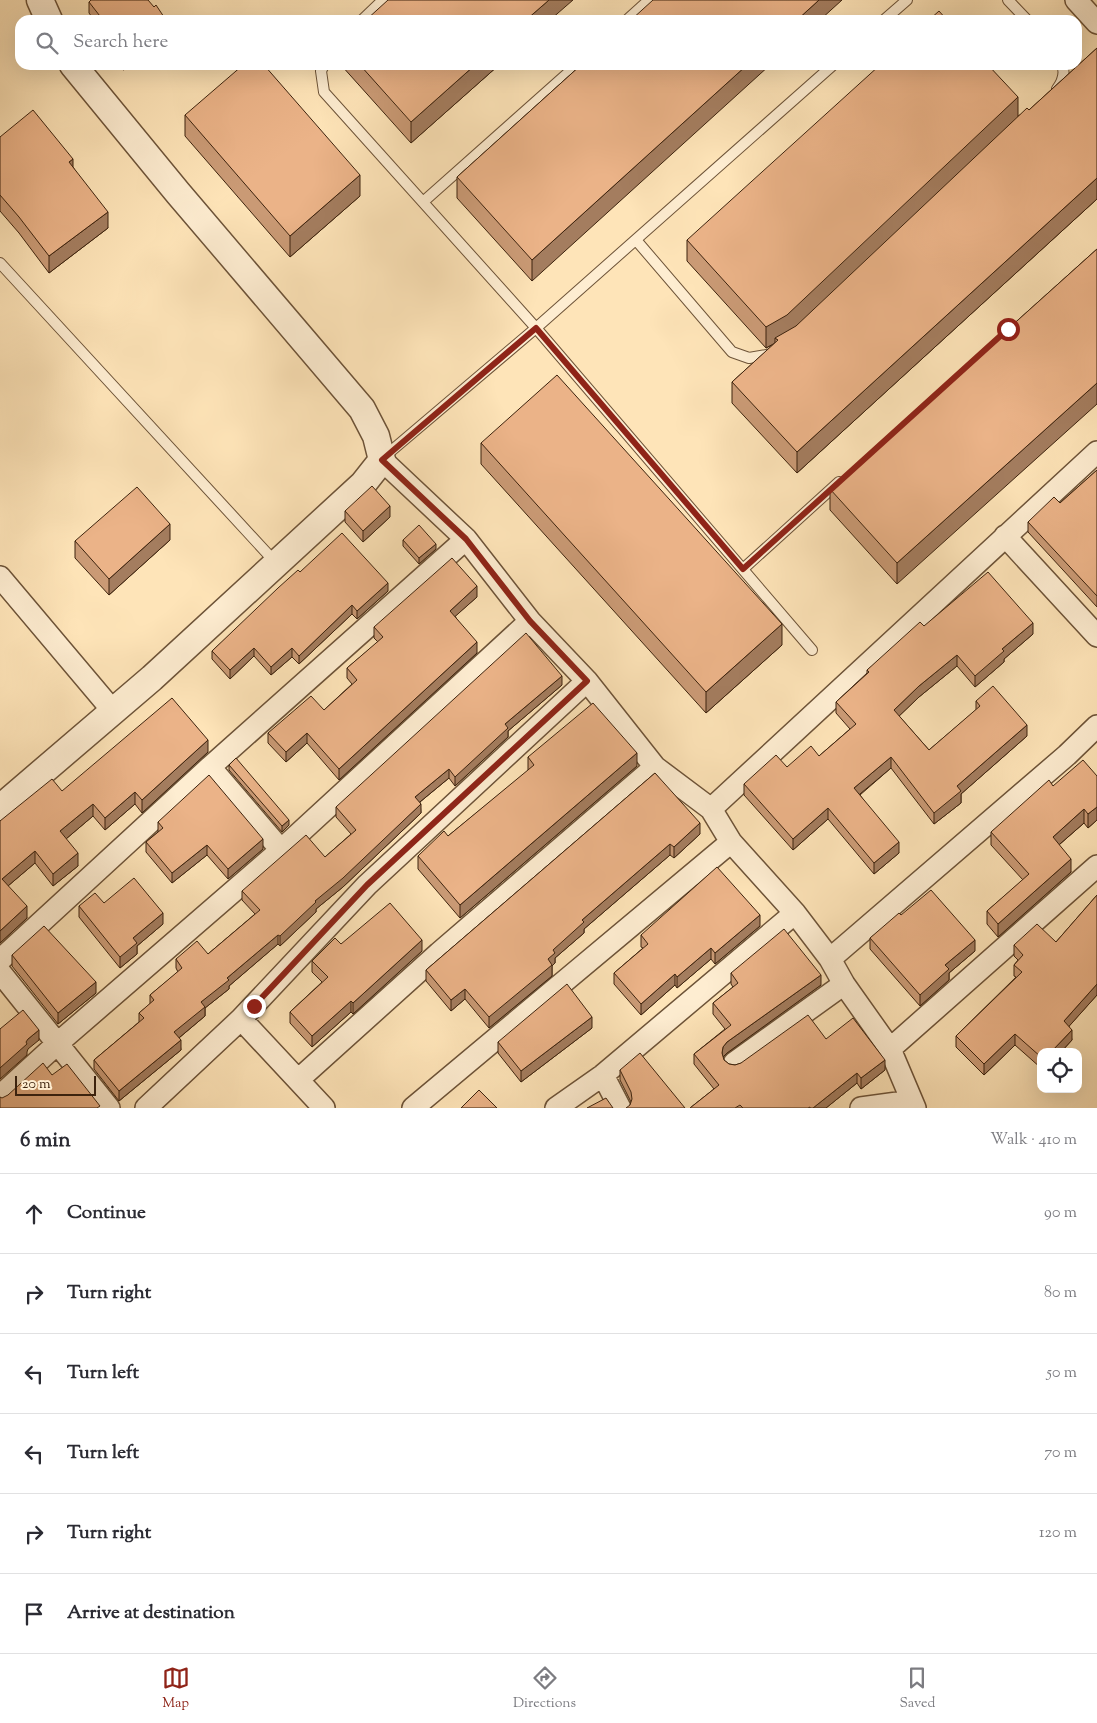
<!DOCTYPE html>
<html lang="en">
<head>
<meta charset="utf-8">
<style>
  body { margin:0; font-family:"Sorts Mill Goudy",serif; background:#f7f7f7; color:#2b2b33 }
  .controls { position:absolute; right:15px; bottom:15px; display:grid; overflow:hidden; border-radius:10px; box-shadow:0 5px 20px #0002 }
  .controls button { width:45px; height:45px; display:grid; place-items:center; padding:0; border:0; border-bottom:1px solid #e1e1e2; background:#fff; color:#2b2b33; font:25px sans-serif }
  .scale { position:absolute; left:15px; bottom:12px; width:81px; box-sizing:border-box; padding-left:5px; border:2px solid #3d230e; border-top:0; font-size:14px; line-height:18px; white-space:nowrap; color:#3d230e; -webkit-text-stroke:4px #feedd1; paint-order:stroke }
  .stop { position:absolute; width:15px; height:15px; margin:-11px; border:4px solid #8f2418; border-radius:50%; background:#fff }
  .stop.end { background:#8f2418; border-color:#fff; box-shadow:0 1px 5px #0008 }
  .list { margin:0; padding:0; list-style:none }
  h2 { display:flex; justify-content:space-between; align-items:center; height:65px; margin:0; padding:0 20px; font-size:21px }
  h2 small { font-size:16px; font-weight:400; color:#7c7c81 }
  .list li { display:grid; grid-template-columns:32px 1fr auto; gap:15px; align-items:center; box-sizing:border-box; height:80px; padding:0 20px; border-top:1px solid #e1e1e2 }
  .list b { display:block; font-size:19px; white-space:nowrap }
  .list em { font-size:16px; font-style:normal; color:#7c7c81 }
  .icon { flex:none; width:28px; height:28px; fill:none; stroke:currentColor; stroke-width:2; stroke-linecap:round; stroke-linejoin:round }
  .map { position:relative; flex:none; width:1097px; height:1108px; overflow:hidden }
  .search { position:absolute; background:#fff; box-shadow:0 5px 20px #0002; left:15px; right:15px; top:15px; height:55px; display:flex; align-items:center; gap:12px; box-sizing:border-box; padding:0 18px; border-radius:15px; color:#7c7c81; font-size:19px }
  .sheet { height:545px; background:#fff }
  nav { display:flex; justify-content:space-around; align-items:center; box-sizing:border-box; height:70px; border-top:1px solid #e1e1e2; background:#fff; font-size:14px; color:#7c7c81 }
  nav a { display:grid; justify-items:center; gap:2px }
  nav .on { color:#8f2418 }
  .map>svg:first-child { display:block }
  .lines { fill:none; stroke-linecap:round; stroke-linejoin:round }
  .service-casing { stroke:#6d5338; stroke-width:12 }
  .minor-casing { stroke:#6d5338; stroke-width:24 }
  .tertiary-casing { stroke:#6d5338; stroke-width:29 }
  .service { stroke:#feedd1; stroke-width:10 }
  .minor { stroke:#feedd1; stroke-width:21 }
  .tertiary { stroke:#feedd1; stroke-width:26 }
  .wall { fill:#ca9a75; stroke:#3d230e }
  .shaded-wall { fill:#a47d5f; stroke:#3d230e }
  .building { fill:#ebb388; stroke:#3d230e }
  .route { stroke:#8f2418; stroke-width:6 }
</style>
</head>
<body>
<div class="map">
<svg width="1097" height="1108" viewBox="0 0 1097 1108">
  <rect width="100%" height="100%" fill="#fee4b8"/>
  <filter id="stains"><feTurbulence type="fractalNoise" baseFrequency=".004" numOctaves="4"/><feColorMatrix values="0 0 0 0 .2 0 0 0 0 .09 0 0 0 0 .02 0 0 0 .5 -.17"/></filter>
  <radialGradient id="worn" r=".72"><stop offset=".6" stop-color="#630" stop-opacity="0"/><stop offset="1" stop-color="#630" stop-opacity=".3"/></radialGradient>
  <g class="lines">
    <defs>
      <path id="service" d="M1008,0l19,20
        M362,20l21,-20
        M627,20l22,-20
        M884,20l23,-20
        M324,65l-3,6 3,21 212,236 -152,129
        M1057,89c5,-7 9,-15 5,-24
        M423,202l154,-137
        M636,240l96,112 17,6 23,-4
        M0,263l276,300
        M743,569l96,-87
        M812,650l-276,-322 297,-263"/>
      <path id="minor" d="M1076,0l21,23
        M382,460l84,79 64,82 57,60 68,86 56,42 20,33 64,71 35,46 14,25 46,65 25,59
        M1005,536l92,100
        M0,577l113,134
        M210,767l256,-228
        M711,809l386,-357
        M830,959l237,-204 30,-29
        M0,960l210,-193 71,83
        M0,972l109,136
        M241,1019l126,-134 220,-204
        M890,1049l207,-183
        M734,1063l110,-79
        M603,1075l17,33
        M298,1080l141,-127 216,-186
        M0,1096l58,-53 223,-193 249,-229
        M146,1108l95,-89 83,89
        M413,1108l318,-266
        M556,1108l47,-33 192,-162
        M861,1108l51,-7"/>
      <path id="tertiary" d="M40,0l9,20
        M0,808l152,-130 211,-194 19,-24 -6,-24 -14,-27 -184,-216 -105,-128"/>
    </defs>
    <!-- service casing -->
    <use href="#service" class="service-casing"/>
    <!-- minor casing -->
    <use href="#minor" class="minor-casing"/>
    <!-- tertiary casing -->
    <use href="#tertiary" class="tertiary-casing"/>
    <!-- service -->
    <use href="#service" class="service"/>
    <!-- minor -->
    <use href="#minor" class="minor"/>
    <!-- tertiary -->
    <use href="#tertiary" class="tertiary"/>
  </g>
  <!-- wall -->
  <path class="wall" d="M89,2l65,5 12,13h-72l-5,-7z
    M1097,48v151l-300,274 -65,-70v-21l42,-38 -8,4 -79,-87v-21l331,-124 11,-6z
    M119,65h12l-8,5z
    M341,65h158l-88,78z
    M581,65l-49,216 -75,-83v-21z
    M185,115l175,81 -70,61 -105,-121z
    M0,137l73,30 35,61 -59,45 -30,-40 -19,-22z
    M1097,249l-200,335 -67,-74v-21z
    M481,443l301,202 -76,68 -225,-249z
    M1097,470v137l-69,-75v-10l32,-19z
    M345,511l45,6 -27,25 -18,-20z
    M170,540l-61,55 -34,-37v-17z
    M403,540l33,9 -17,15 -16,-18z
    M300,572l88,19 -31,28 -5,-5 -53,50 -7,-7 -21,18 -17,-19 -24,23 -18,-20v-8z
    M477,597l-22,19 22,37 -138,127 -32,-37 -21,19 -18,-19v-10l56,-23 28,-26 -5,-6v-10l31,-26 -4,-4v-11z
    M924,626l109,8 -29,25v3l-29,25 -18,-21 -38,31 -20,19 30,34 47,-40v-9l51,35 -66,58v9l-27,21 -43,-56 -31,27 39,58 -25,21 -46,-55 -35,31 -49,-55v-11l43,-17 32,-11 31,-27 -14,-16v-11l31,-29v-3z
    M562,685l-54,46v6l-53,49 -6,-8 -29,24 1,11 -78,74 -27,22v3l-36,34 -2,-2 -49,42v3l-24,19v8l-26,22 2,12 -62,51 -25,-32v-9l45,-38v-9l11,-9v-9l28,-23 -2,-4v-9l32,-5 47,-40 -13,-14v-9l83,-34 26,-23 -15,-17v-10z
    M208,752l-66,61 -7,-9 -30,26 -12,-14 -27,23 12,27 -25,20 -18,-23 -27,23 19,32 -27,25v-122z
    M528,757l109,9 -177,152 -42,-49v-13l30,-20 80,-65z
    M229,765l60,60 -7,7 -53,-62z
    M655,773l45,61 -26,24 -4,-3 -86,74v4l-29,25v5l-3,3v10l-63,52 -24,-29 -14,12 -25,-30v-11z
    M1097,776v44l-9,8 -4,-5 -25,22 12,27 -73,65 -11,-13v-13l36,-31 -32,-35v-13l62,-46z
    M158,822l105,27 -35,30 -21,-24 -35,28 -26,-31v-10l12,-10z
    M1097,895v100l-28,31 3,14 -11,12h-20v16l-26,-23 -31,30 -28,-28v-11l60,-59 -2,-1v-11l4,-5 -4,-4v-11l42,-3z
    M104,903l59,21 -26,22v8l-17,14 -41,-51v-11z
    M901,915l74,36 -26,22v7l-29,26 -50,-57v-11z
    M760,926l-45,38 -4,-5 -34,29 -2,-3 -34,30 -27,-31v-11l29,-25 -2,-1v-12z
    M341,944l81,7 -69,63 -2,-2 -39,35 -22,-24v-11l32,-30 -10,-10v-11z
    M12,955l84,38 -38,31 -46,-58z
    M731,973l90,12 -94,68 -4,4 1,3 5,4 6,1 91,-26 59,31 -24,19 -4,-6 -31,25h-136l24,-19 -20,-25v-10l31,-25 -12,-15v-11l20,-16 -2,-3z
    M592,1028l-71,54 -23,-29v-11z
    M620,1070l65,38 -55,-3 1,-3 -11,-22z"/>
  <!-- shaded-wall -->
  <path class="shaded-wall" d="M549,0h24l-23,20h-24z
    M819,0h23l-22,20h-23z
    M123,65h8l-8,5z
    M475,65h24l-88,78v-21z
    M747,65h23l-238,216v-21z
    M1018,97v21l-231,219 -9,3 -3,-2v5l-9,5v-21z
    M73,159v16l-4,-13z
    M360,175v21l-70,61v-21z
    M1097,178v21l-300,274v-21z
    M108,212v16l-59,45v-17z
    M1097,383v21l-200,180v-21z
    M390,506v11l-27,25v-11z
    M170,524v16l-61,55v-16z
    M436,544v5l-17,15v-6z
    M388,583v8l-31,28v-8z
    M477,586v11l-27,24v-10z
    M352,605v9l-53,50v-8z
    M1033,623v11l-29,25v3l-29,25v-11l27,-27z
    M782,624v21l-76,68v-21z
    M477,642v11l-138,127v-11z
    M254,648v8l-24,23v-9z
    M292,648v9l-21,18v-8z
    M957,655v11l-38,31 -25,24v-11l25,-24z
    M562,676v9l-54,46v6l-53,49v-9l50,-53z
    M1027,725v11l-66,58v9l-27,21v-11l23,-27z
    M307,733v10l-21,19v-10z
    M208,740v12l-66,61v-13z
    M637,753v13l-177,152v-13z
    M891,757v11l-37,31v-11z
    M449,769v9l-34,28v-9z
    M135,792v12l-30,26v-12z
    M93,804v12l-33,28v-13z
    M421,804v9l-78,74 -27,22v3l-36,34v-10l35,-35z
    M1097,807v13l-9,8v-14z
    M828,808v11l-35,31v-11z
    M1084,809v14l-31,27v-13z
    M289,820v5l-7,7v-6z
    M700,823v11l-26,24v-11z
    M263,839v10l-35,30v-10z
    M899,842v11l-25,21v-11z
    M670,844v11l-86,74v4l-29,25v5l-3,3v10l-63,52v-11l64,-67 29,-30z
    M207,845v10l-35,28v-10z
    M35,851v12l-33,28v-12z
    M78,853v13l-25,20v-12z
    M1071,859v13l-73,65v-13z
    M27,906v12l-27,25v-12z
    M163,913v11l-26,22v8l-17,14v-11l13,-19z
    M760,915v11l-45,38v-11z
    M278,935v9l-49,42v3l-24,19v8l-31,26v-10l27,-30 26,-24z
    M422,940v11l-69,63v-11z
    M975,940v11l-26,22v7l-29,26v-11l25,-30z
    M711,948v11l-34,29v-11z
    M675,974v11l-34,30v-11z
    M821,975v10l-94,68 -4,4 -1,-4 1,-6 4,-5z
    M96,982v11l-38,31v-11z
    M1097,984v11l-33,37v-11z
    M465,989v10l-14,12v-11z
    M351,1001v11l-39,35v-11z
    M592,1017v11l-71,54v-11z
    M39,1030v10l-11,9 -1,3v3l-27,24v-11l28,-29z
    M1072,1030v10l-11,12h-10z
    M1015,1034v11l-31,30v-11z
    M181,1040v10l-62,51v-10z
    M885,1060v10l-24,19v-11z
    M857,1073v10l-31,25h-13z"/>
  <!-- building -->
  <path class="building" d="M91,0h57l6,7 2,-2 10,15h-63l-14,-18z
    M388,0h161l-23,20h-160z
    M653,0h166l-22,20h-166z
    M939,11l8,9h-18z
    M1097,48v130l-300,274 -65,-70 46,-42 -3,-2 21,-12 231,-218 2,2z
    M243,65h21l96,110 -70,61 -105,-121z
    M360,65h115l-64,57z
    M581,65h166l-215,195 -75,-83z
    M880,65h108l30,32 -231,218 -21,12 -79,-87z
    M33,110l40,49 -4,3 39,50 -59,44 -30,-39 -19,-22v-58z
    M1097,249v134l-200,180 -67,-74z
    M557,375l225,249 -76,68 -225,-249z
    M1097,470v126l-69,-74 26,-25 6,6z
    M372,486l18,20 -27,25 -18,-20z
    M137,487l33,37 -61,55 -34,-38z
    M419,525l17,19 -17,14 -16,-18z
    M342,533l46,50 -31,28 -5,-6 -53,51 -7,-8 -21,19 -17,-19 -24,22 -18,-19 66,-63 20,-18 2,2z
    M452,558l25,28 -27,25 27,31 -138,127 -32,-36 -21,19 -18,-19 43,-37 13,14 33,-30 -10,-12 36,-31 -9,-10z
    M988,572l45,51 -31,26 2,2 -29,25 -18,-21 -38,31 -25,24 35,40 51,-44 -4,-5 17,-15 34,39 -70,61 4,5 -27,22 -43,-56 -37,31 45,54 -25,21 -46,-55 -35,31 -49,-55 32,-29 11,12 24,-21 8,10 37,-32 -20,-22 33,-30 -2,-2 53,-48 4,4z
    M526,633l36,43 -57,48 3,4 -53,49 -6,-8 -34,28 6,7 -78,74 -28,23 1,1 -36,34 -2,-1 -51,43 2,2 -28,22 4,5 -31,25 7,8 -62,51 -25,-31 50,-42 -5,-5 15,-13 -4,-5 32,-27 -6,-9 21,-18 11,13 52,-44 -18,-19 64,-56 19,22 31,-27 -20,-23z
    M172,698l36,42 -66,60 -7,-8 -30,26 -12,-14 -33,27 18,22 -25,21 -18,-23 -33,28 25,27 -27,25v-110l52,-42 10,12z
    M593,703l44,50 -177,152 -42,-49 26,-25 4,5 86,-71 -6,-8z
    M236,758l53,62 -7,6 -53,-61z
    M1083,760l14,16v31l-9,7 -4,-5 -31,28 18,22 -73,65 -11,-13 42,-37 -38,-42 58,-52 4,6z
    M655,773l45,50 -26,24 -4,-3 -88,76 2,2 -31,28 2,3 -7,6 4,6 -63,52 -24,-28 -14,11 -25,-30z
    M209,775l54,64 -35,30 -21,-24 -35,28 -26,-31 17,-14 -5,-6z
    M717,867l43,48 -45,38 -4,-5 -34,29 -2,-3 -34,30 -27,-31 34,-29 -7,-9z
    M134,878l29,35 -30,25 4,5 -17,14 -41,-51 16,-13 9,10z
    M931,890l44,50 -30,25 4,4 -29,26 -50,-57 29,-25 2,2z
    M1097,895v89l-33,37 8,9 -21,22h-10v5l-26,-23 -31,30 -28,-28 66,-64 -8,-7 9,-10 -9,-10 23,-21 19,18z
    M390,903l32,37 -69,63 -2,-2 -39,35 -22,-24 38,-35 -16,-16 23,-23 6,6z
    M44,926l52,56 -38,31 -46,-58z
    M784,929l37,46 -94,67 -4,5 -1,6 2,7 5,4 6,1 6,-2 67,-48 18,24 27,-21 32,42 -24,18 -4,-5 -44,35h-3v-1l-2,1h-65l-3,-3 -5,3h-45l29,-23 -25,-31 37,-29 -18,-22 25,-20 -7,-10z
    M567,984l25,33 -71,54 -23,-29z
    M23,1010l16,20 -11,9 -2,3 1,2 -27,24v-39z
    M640,1053l45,55h-59l4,-3 2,-6 -1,-7 -11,-22z
    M43,1063l9,12 15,-11 33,42 -3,2h-97v-11l2,1 6,-3z
    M479,1090l18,18h-36z
    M606,1098l7,10h-26z"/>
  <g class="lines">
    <!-- route -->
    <path class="route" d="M254,1006l113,-121 220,-204 -57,-60 -64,-82 -84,-79 154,-132 207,241 265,-240"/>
  </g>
  <rect width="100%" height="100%" filter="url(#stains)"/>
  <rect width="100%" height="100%" fill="url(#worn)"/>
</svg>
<div class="controls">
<button><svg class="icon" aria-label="locate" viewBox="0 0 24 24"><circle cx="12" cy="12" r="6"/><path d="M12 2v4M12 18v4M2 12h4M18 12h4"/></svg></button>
</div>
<div class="scale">20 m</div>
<div class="stop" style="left:1008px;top:329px"></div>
<div class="stop end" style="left:254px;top:1006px"></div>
<div class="search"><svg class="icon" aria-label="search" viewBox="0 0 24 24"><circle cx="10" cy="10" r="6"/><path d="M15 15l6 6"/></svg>Search here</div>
</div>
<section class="sheet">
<h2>6 min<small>Walk · 410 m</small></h2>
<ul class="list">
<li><svg class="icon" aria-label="ahead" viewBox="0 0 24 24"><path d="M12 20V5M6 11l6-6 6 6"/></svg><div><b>Continue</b></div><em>90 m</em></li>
<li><svg class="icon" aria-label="right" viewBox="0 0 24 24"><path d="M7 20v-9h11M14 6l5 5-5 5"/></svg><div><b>Turn right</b></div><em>80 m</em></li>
<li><svg class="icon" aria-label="left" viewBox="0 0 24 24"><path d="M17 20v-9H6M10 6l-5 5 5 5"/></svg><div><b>Turn left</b></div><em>50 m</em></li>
<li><svg class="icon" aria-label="left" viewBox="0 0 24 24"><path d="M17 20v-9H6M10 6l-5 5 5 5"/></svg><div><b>Turn left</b></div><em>70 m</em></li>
<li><svg class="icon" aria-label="right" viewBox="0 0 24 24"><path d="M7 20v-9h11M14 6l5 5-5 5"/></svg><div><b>Turn right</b></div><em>120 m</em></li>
<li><svg class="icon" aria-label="arrive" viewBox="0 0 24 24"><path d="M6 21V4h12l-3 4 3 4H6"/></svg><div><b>Arrive at destination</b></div></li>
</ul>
</section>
<nav>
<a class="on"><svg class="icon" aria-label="map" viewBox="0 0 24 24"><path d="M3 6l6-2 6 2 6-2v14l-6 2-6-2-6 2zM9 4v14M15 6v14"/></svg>Map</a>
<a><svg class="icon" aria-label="directions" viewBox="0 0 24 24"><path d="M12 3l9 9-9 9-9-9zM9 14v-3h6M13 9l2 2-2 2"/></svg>Directions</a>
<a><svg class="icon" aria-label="saved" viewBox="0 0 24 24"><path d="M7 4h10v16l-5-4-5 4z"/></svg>Saved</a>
</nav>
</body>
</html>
